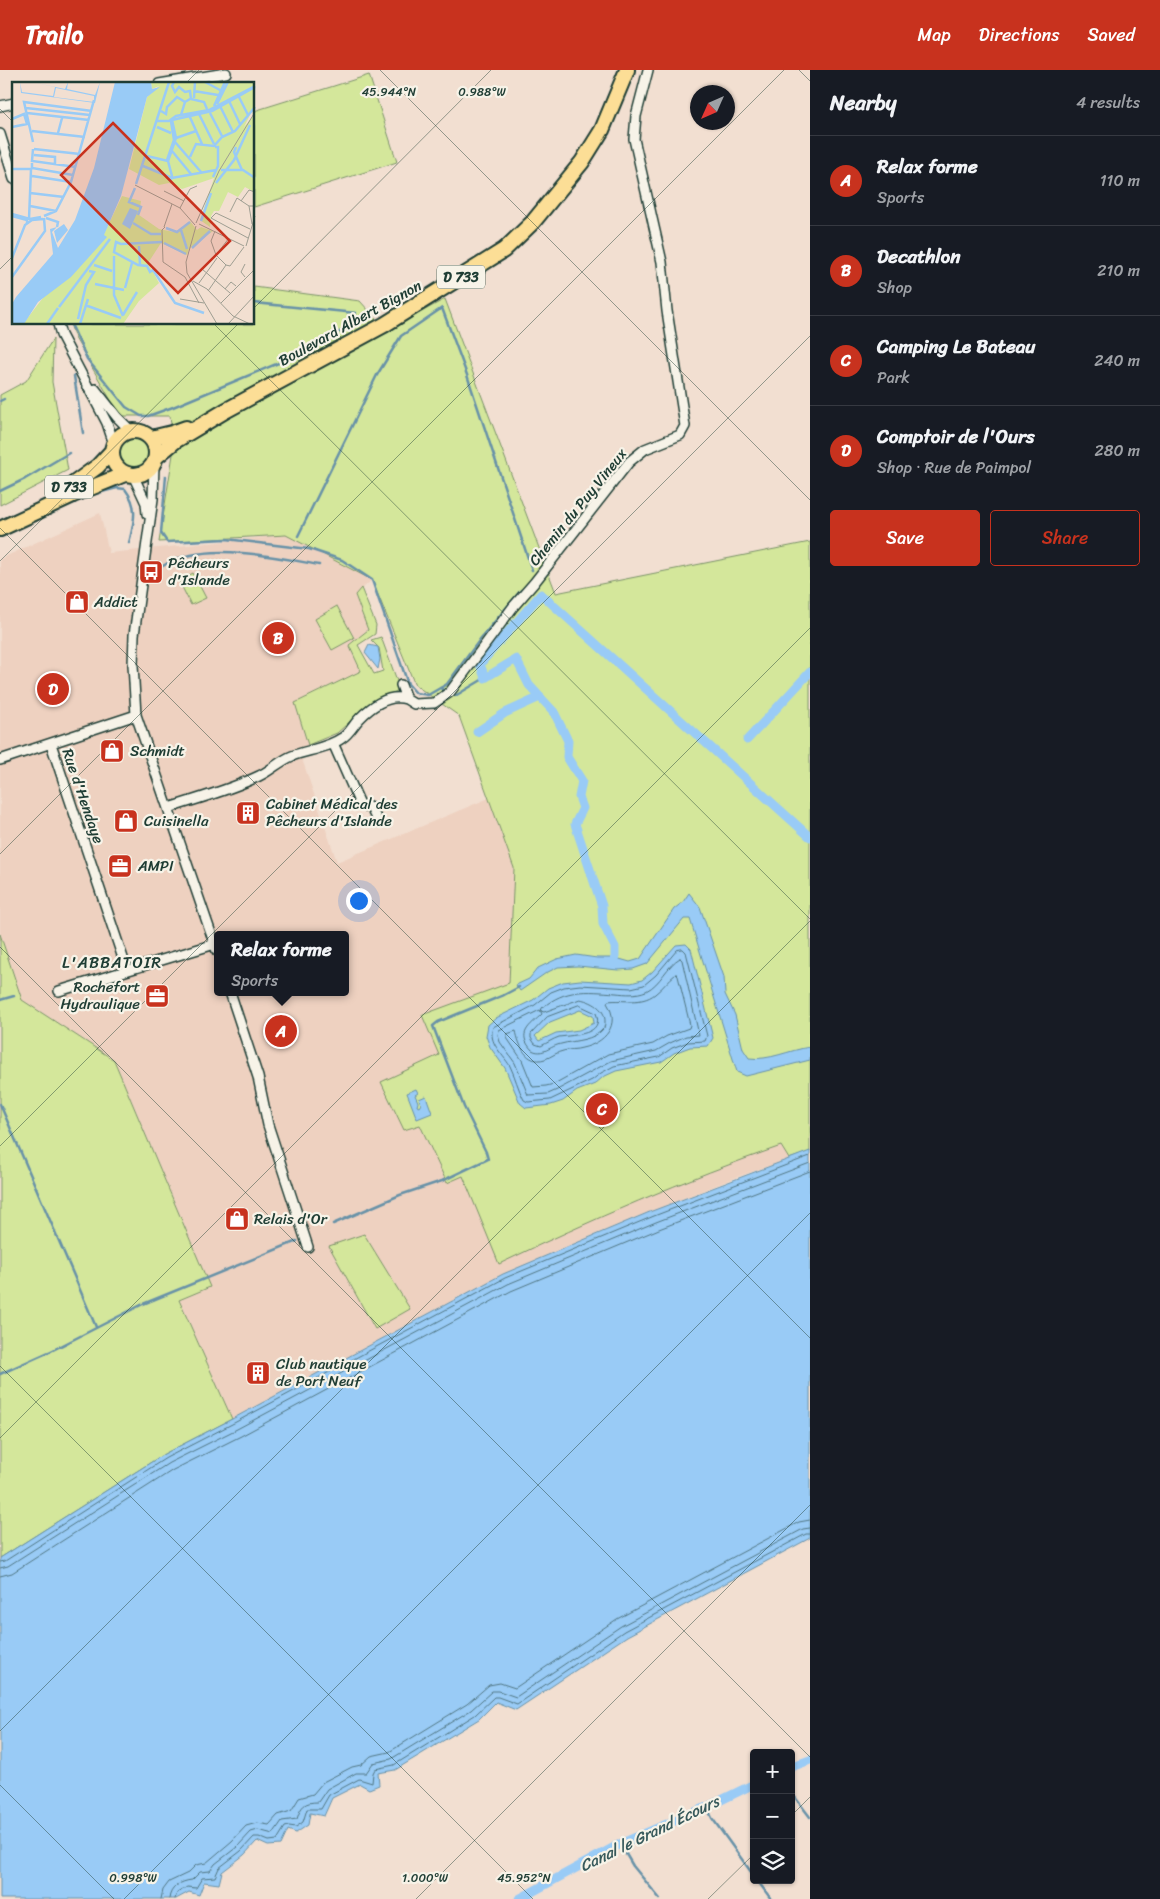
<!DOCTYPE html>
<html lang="en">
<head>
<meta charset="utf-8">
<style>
  body { margin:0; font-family:Sriracha,sans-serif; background:#242831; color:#f1f3f6 }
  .controls { position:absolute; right:15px; bottom:15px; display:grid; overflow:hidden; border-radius:5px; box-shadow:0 1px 4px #0004 }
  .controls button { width:45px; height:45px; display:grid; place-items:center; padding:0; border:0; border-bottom:1px solid #363941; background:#171b24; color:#f1f3f6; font:25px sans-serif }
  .compass { position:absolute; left:690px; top:15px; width:45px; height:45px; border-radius:50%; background:#171b24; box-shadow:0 1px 4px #0004; rotate:225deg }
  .you { position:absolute; left:358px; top:830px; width:18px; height:18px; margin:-12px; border:4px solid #fff; border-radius:50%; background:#1a73e8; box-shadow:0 0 0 8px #1a73e833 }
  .badge { display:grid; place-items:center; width:32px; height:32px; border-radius:50%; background:#c8321e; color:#fff; font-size:16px; font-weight:700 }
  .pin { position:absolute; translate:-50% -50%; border:2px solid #fff; box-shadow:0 1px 5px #0006 }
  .popup { position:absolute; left:214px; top:861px; width:135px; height:65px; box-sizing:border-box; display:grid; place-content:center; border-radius:5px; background:#171b24; filter:drop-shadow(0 1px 4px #0005); font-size:16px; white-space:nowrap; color:#9ea1a6 }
  .popup b { font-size:19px; color:#f1f3f6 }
  .popup::after { content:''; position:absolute; left:50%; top:100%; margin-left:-10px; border:10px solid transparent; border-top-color:#171b24 }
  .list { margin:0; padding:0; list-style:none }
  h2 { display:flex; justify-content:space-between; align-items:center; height:65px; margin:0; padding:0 20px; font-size:21px }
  h2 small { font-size:16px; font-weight:400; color:#9ea1a6 }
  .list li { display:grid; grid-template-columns:32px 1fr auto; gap:15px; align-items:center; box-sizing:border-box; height:90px; padding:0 20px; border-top:1px solid #363941 }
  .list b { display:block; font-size:19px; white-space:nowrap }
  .list p { margin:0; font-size:16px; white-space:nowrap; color:#9ea1a6 }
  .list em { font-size:16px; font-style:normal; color:#9ea1a6 }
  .actions { display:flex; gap:10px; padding:15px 20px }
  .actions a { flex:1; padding:11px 0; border:1px solid #c8321e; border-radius:5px; text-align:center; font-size:18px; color:#c8321e }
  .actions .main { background:#c8321e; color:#fff }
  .icon { flex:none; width:28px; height:28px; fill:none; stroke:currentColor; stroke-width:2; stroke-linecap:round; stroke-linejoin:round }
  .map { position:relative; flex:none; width:810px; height:1829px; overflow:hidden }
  header { display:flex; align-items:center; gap:30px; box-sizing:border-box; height:70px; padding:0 25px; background:#c8321e; color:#fff }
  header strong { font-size:24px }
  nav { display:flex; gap:28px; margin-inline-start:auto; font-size:18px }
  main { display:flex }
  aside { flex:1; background:#171b24 }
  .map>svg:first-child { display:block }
  .built { fill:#eed1c0; fill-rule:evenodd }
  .green { fill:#d4e79b; stroke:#7a9268 }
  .water { fill:#99cbf6; stroke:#6892a8; fill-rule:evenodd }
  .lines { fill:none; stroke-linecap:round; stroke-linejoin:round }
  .shore { stroke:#507682; stroke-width:1 }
  .stream { stroke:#6892a8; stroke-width:2.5 }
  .canal { stroke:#99cbf6; stroke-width:9 }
  .street-casing { stroke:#1f3d34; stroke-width:12 }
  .primary-casing { stroke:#1f3d34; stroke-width:18 }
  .street { stroke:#f7f3e8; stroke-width:9 }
  .primary { stroke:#fcde96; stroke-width:14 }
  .ticks { fill:none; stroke:#1f3d34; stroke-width:1; stroke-opacity:0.45 }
  .labels { text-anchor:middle; stroke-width:4.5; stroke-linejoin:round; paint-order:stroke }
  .shield { fill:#f7f3e8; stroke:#60746a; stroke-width:1 }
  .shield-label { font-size:14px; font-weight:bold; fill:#1f3d34 }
  .street-label { font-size:15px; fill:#1f3d34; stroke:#f7f3e8 }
  .poi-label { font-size:15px; fill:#1f3d34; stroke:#f7f3e8; text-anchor:start }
  .neighbourhood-label { font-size:16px; letter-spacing:1px; fill:#1f3d34; stroke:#f7f3e8 }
  .water-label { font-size:16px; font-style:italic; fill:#37595b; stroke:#f7f3e8 }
  .inset-river { fill:none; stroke:#99cbf6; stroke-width:2.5 }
  .inset-road { fill:none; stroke:#9e9e92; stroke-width:1 }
  .view { fill:#c8321e; fill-opacity:0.15; stroke:#c8321e; stroke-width:2.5 }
  .inset-edge { fill:none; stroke:#1f3d34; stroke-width:2.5 }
  .ticks-label { font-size:12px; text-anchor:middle; fill:#1f3d34; stroke:#f7f3e8; stroke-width:4.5; stroke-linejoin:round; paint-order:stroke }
</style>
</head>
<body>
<header>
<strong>Trailo</strong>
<nav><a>Map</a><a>Directions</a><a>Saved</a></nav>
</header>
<main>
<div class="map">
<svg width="810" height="1829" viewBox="0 0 810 1829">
  <rect width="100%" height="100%" fill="#f2dfd1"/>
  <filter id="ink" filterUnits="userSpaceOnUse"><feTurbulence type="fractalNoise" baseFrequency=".02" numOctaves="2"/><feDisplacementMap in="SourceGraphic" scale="10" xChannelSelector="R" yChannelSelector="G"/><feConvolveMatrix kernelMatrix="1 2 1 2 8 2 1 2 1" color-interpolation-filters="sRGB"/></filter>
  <g filter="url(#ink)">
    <!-- built -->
    <path class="built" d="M100,443l9,40 177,-18 86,45 -17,15 13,35 -19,15 12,26 -65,32 12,42 -7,11 36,106 152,-64 25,70 -5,115 213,60 67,116 -52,18 -85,34 -149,63 -271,145 -53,-119 31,-13 -96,-227 -92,-60 -22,-66v-375zM217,865h128v57h-128z"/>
    <!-- green -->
    <path class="green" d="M369,5l28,87 -143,45v-96z
      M254,217l106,14 27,30 58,-32 111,294 254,-51v610l-21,7 -8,-13c-96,33 -190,74 -282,118l-36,-88 -16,7 -27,-58 -16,5 -23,-48 58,-27 -17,-40 87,-32 5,-115 -55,-152 -44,-31 -43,-105 -86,-45 -127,7 15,-94 -4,-32h-50l-45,-78 -5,-14h184z
      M53,269l-1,43 16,88 -68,35v-110l26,-14z
      M117 383a16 16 0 1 1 32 0a16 16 0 1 1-32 0Z
      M193,503l13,25 -15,7 -12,-24z
      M361,518l15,37 -1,9 -17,11 16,29 9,-3 -4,-23 -8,-8 10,-3 18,49 -2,5 -23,9 -37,33 -29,12 -13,-42 66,-32 -12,-26 19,-15 -13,-35z
      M337,536l17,32 -22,12 -17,-31z
      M0,864l22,66 92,60 96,227 -31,13 53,119 -68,35 -164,104z
      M364,1164l46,75 -35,20 -46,-83z"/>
    <!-- water -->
    <path class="water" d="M369,575l9,2 2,12 -2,10 -13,-16z
      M689,823l11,14 24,70 1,17 10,21 8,34 6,9c20,3 40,-8 61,-11v13l-64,16 -9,-4 -47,-153h-6l-37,45 -14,5 -15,1 -40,-4 -20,1 -12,6 -26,18 -4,-6 13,-6 9,-11 19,-9 19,-4 21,3h19l14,4 10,-3 34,-50 9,-7z
      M686,874l5,5 22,89 -5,8 -18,1 -16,6 -13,9 -45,9 -13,6 -8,7 -18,7 -14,10 -12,4 -25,3 -6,-5 -15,-35 -15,-21 -4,-11 2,-11 8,-7 37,-18 15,-12 15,-6 17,-2 51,3 11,-3 10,-8 24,-27zM580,940l13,6 1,7 -15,7 -23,3 -17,8 -4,-5 15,-14z
      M416,1019l2,4 -3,2 3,7 -1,4 2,1 2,-3 -2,-5 7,-3 6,17 -15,6 -10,-26z
      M810,1081v387l-183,98 -111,74 -20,-8 -17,17 -84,51 -17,3 1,12 -10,4 -9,-5 -28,14 -8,18 -14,-3 -2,12 -12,8 -8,-3 -7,15 -13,1 -11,-5 -13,14 -22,17 -3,12 -15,-2 -5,13 -10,-3 -13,7h-176v-341l164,-104 68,-35 271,-145 149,-63z"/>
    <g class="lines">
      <!-- shore -->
      <path class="shore" d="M683,879l3,3 21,84 -2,5 -17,1 -16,6 -13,9 -45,9 -13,7 -9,7 -42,20 -22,2 -4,-2c-6,-11 -9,-24 -14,-34 -8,-13 -22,-23 -17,-39l42,-22 16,-13 13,-5 16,-2 51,3 13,-3 12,-10 21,-25z
        M680,888l2,2 17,75 -13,1 -16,7 -14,8 -45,10 -54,29 -9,4 -20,1 -13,-32 -15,-21 -2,-7 1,-5 41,-20 2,4c-12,12 -26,19 -10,36 11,6 18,-4 29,-6 14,-4 33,-3 43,-16 5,-17 -9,-26 -24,-29l-36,13 -3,-1 1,-3c24,-20 44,-17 74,-15 10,1 20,2 30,-2 15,-7 21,-26 34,-33z
        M676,904l2,2 12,49 -1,3 -22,8 -14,8 -45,10 -54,30 -8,2 -13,1 -11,-27 -15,-22v-4l9,-3c3,14 10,34 29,28 6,-2 12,-7 18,-8 6,-2 13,-1 19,-3 23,-5 39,-23 25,-45l1,-2c16,-2 33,4 47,-7 8,-6 14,-15 21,-20z
        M579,935l17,8c9,22 -22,22 -37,24 -6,2 -12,6 -18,9l-6,-2 -4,-6v-4l16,-17z
        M0,1492l5,-1 161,-103 68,-35 271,-145 149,-62 156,-60
        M0,1498l8,-2 161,-103 68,-34 271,-145 148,-62 154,-59
        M0,1506l12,-3 161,-103 68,-34 270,-145 148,-62 151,-58
        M161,1829l2,-9 6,-8 19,-9 8,-8 10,-2 26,-22 14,-15 11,-3 12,2 9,-10 13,-4 8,-13 14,-4 10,-12 29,-15 9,-2 10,-9 18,-4 78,-48 22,-19 11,-2 15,5 102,-69 182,-97 11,-2
        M169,1829c1,-12 12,-18 23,-19l8,-8 10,-1 5,-7 22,-17 14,-15 7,-2 15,4 9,-13 15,-2c4,-13 7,-17 21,-17l9,-13 29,-16h10l7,-10 18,-4 80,-49 21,-19h7l17,6 105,-71 182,-97 7,-1
        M175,1829l2,-6 10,-6 9,1 6,-10 13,-1 4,-9 22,-17 13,-14h5l10,4 8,-1 8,-13 4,-1 7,1 7,-5 4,-13h14l8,-14 30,-16 13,4 1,-10 2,-4 19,-4 81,-50 19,-18h4l19,7 107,-73 182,-97h4"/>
      <!-- stream -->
      <path class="stream" d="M254,233l102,10
        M71,254l16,35 39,48 15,9h7l25,-9 132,-55 43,-25
        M74,306l9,57
        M0,331l4,-2
        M166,406l-5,57 6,9 59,-3 83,10 33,11 30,20 36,104 8,9 12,2 19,-11 34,-46 40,-48
        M0,421l25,-12 44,-26
        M98,423l19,-5 8,1c14,18 9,33 4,54
        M298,466l79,-161 24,-39 41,-28 25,67 65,195
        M163,496c40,-26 112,-9 156,-1
        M440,618l15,8 30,-18
        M0,930l14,-4
        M0,1034l96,223
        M333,1154l67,-29 42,-14 46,-22 -2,-7 -22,-45 -31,-81 5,-4 66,-27 15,-8
        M0,1304l49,-22 94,-48 154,-63
        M791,1722l19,25
        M707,1737l5,11 42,58
        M620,1774l13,22 27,33
        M757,1810l14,19"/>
      <!-- canal -->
      <path class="canal" d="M477,662l28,-19 35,-16
        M747,670l63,-68
        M615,893v-16l-12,-23 -1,-18 -27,-82 8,-16 -4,-11 3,-16 -15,-24 1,-16 -14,-29 -25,-27 -13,-26 -31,19 -5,-14 61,-70 269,243
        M791,1697l19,-7
        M519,1829l101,-55 87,-37 47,-23"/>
      <defs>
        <path id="street" d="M159,14l67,-11
          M0,36l14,-3
          M0,64l14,45
          M58,254l3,11 46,88 7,21
          M95,319l22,28 14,14
          M154,394l-1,35 -19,136 -1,30 3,50 81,236
          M133,405l13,28 1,11
          M401,615l5,14 8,5 20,-1 16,-11 63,-85 21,-24 95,-121 16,-13 35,-14 5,-9 -18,-115 -5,-49 -28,-123 2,-23 12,-46
          M333,673l27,61 11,4 7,14
          M51,674l76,226
          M0,690l136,-45
          M169,738c30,-10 61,-18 90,-32 11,-5 21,-15 33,-20 16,-6 36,-8 50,-18 8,-5 11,-13 18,-20 12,-12 29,-24 46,-19
          M59,921l156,-47
          M230,922l28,85 10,48 40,122"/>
        <path id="primary" d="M112 383a22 22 0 1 1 44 0a22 22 0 1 1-44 0Z
          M151,368l21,-5 14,-5
          M157,386l18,-15 50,-30 159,-86 120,-75 29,-28 49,-60 20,-32 25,-60
          M57,426l41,-30 14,-15
          M0,459l73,-34 52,-21"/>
      </defs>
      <!-- street casing -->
      <use href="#street" class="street-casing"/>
      <!-- primary casing -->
      <use href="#primary" class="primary-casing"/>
      <!-- street -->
      <use href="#street" class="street"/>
      <!-- primary -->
      <use href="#primary" class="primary"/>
    </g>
  </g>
  <!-- ticks -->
  <path class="ticks" d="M380,0l430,430M799,0l11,11M185,14l14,-14M0,39l14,14M0,199l14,-14M254,238l237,-238M214,254l596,595M0,458l810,810M0,491l238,-237M0,784l784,-784M0,877l810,810M0,1076l810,-810M0,1296l533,533M0,1368l810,-810M0,1661l810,-810M0,1715l114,114M791,1746l19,-19M124,1829l686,-686M416,1829l394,-394M708,1829l46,-45"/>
  <!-- icons -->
  <defs>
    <symbol id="bus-square" viewBox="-11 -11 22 22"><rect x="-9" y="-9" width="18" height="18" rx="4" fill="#c8321e" stroke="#f7f3e8"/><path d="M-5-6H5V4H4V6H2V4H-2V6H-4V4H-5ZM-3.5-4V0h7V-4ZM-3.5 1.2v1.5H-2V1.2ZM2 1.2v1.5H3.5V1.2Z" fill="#fff"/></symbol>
    <symbol id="shop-square" viewBox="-11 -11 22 22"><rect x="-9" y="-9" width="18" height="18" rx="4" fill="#c8321e" stroke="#f7f3e8"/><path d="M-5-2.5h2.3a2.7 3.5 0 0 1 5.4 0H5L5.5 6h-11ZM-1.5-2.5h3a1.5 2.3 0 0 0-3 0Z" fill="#fff"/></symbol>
    <symbol id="building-square" viewBox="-11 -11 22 22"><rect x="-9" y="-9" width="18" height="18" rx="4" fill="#c8321e" stroke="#f7f3e8"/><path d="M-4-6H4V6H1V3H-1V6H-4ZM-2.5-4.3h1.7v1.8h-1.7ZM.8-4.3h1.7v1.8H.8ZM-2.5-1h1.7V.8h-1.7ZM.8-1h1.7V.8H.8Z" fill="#fff"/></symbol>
    <symbol id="office-square" viewBox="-11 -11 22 22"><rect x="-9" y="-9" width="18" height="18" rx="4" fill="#c8321e" stroke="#f7f3e8"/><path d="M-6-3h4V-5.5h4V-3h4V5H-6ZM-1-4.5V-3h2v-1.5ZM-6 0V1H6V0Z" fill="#fff"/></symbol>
  </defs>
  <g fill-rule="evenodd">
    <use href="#bus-square" x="137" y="488" width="28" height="28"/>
    <use href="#shop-square" x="63" y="518" width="28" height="28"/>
    <use href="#shop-square" x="98" y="667" width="28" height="28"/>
    <use href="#building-square" x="234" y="729" width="28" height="28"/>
    <use href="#shop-square" x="112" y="737" width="28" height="28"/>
    <use href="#office-square" x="106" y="782" width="28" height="28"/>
    <use href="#office-square" x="143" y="912" width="28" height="28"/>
    <use href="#shop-square" x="223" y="1135" width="28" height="28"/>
    <use href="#building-square" x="244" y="1289" width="28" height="28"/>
  </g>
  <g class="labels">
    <!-- shield labels -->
    <g class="shield">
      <rect x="437" y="195.5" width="48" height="23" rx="4"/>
      <rect x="45" y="405.5" width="48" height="23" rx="4"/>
    </g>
    <g class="shield-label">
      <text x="461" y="212">D 733</text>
      <text x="69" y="422">D 733</text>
    </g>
    <!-- street labels -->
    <g class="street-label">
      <text transform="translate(350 253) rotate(-29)" y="5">Boulevard Albert Bignon</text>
      <text transform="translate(578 437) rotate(-51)" y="5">Chemin du Puy Vineux</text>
      <text transform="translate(83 726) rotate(71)" y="5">Rue d'Hendaye</text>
    </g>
    <!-- poi labels -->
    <g class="poi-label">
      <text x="168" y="498">Pêcheurs<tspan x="168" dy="17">d'Islande</tspan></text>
      <text x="94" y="537">Addict</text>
      <text x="130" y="686">Schmidt</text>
      <text x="266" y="739">Cabinet Médical des<tspan x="266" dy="17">Pêcheurs d'Islande</tspan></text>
      <text x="144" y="756">Cuisinella</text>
      <text x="138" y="801">AMPI</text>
      <text x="140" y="922" text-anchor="end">Rochefort<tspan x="140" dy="17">Hydraulique</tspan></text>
      <text x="254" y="1154">Relais d'Or</text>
      <text x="276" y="1299">Club nautique<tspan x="276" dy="17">de Port Neuf</tspan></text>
    </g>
    <!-- neighbourhood labels -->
    <g class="neighbourhood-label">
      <text x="112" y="898">L'ABBATOIR</text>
    </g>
    <!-- water labels -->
    <g class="water-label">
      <text transform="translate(649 1763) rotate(-26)" y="6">Canal le Grand Écours</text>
    </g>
  </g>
  <!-- overview -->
  <g transform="translate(12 12)">
    <rect width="242" height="242" fill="#f2dfd1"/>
    <path d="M139,0h103v25l-10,20 10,-12v77l-9,-5 -7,10 -10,-5 -9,19h-5l-3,5 -1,11 -10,-7 14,-42 -32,11 -13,-6 -10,2 -30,-16 18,-72 12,-11 -7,3zM110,114l19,5 -2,14 20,14 15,3 8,-2 8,-9 7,9 4,-3 12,4 -24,18 -2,6 -26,-12 -13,20 11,20 -20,18 -16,23h-100l26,-34 54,-54z" fill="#d4e79b"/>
    <path d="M8,0l2,10 31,4 2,-9 -23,-5 33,7 3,-7 -1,7 28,6 5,-13 -5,21 -74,-10zM44,6l38,8v6l-40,-5zM103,0h36l1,7 8,-2 -13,10 -26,99 -17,39 3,2 -36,40 -33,25 -14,22h-12v-20l4,-7 37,-43 -3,-25 7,-2 -5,5 6,16 17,-28 19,-52zM118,126l8,3 -8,18 -8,-5zM52,142l4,6 -11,13 -3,-12z" fill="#99cbf6" fill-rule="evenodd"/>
    <path class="inset-river" d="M162,0l-2,4 3,6 4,-5 6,5 5,-1 1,8 13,3 3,7M193,0l15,8M182,9l24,4M227,15l9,18M182,16l1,-16M217,19l11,23M205,22l11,-22M202,24l11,-24M208,24l13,26M14,26l64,7M149,29l5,3 1,-7 10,-10 8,5M15,31l62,7M198,31l12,23M187,32l15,30M169,33l4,-13 5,-3M177,33l13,29M0,37l12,-5 3,10 -15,3M145,39h12l7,-5 33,-6 46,-24M145,45l14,6M20,49l53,6M46,51l4,-15M164,56l20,-7M21,60l-9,-40 68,9M163,60l26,30M224,65l-2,5 8,18M21,67l-1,12 44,6M22,67l46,5M160,69l19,23M22,73l21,2v7M135,74l21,5M178,75l6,-13 18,2 8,-9 13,-6 20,-24M155,78l7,-20 -3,-19M20,81v5l41,7M131,84l29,12 44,-8M0,87h19l-2,50M209,88h22l12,8M20,94l39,6M201,95l5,-11v-19h-3M158,100l2,-6 -4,-15 8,-23 -4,-18 40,-9 43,-24M204,101l18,-23 16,-35M124,102l33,-102M123,106l-6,14 12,5 -3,8M18,111l34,4M18,124l26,5M0,132l18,5 11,-2M0,134l15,4v4M32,134l12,-5 15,-29 23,-82M34,136l12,4 -1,5M189,139l10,-28M121,141l18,11h10M154,146l11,4 13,-10M169,148l6,19M150,160l-41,2 -5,-2 -2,10 24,13 9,1 3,6 3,-2 22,33 29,10M152,161l22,11M127,164l1,18M180,166l18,-17M102,174v39l9,21M0,176l13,-33 7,-5 11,-1M82,183l18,6M0,195l33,-46 -1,-13M83,202l29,6M113,206l7,-25M73,223l36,13M47,225l51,-68M111,233l14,-23M66,237l8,-34 8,-13 -5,-1M35,242l11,-16M68,242l8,-25"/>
    <path class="inset-road" d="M123,103l45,23 15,17M152,109l20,10M229,119l8,-11 6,2M168,126l10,-19 7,-3M218,130l7,-14 12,8M184,141l23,-52 36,-59M187,142l45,22M240,142l-3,-18h6M184,144l-10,36 1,11 30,51M152,145l8,-23M153,145l-3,3 1,32 22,15 14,26M203,149l-4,10 5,14 10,10M236,156l-37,-20 5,-5 34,16M234,164l9,-30M204,173l13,-17M233,182l-4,8 4,5M214,183l4,1 14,-19M190,187l28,24M181,199l14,8 26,27 17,8M187,201l18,-25M213,207l6,-7 5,4M196,209l18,-26M168,217l24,4M209,221l34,-34M216,242l27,-29"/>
    <path class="view" d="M101,41l117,118 -52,52 -117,-118z"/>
    <rect width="242" height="242" class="inset-edge"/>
  </g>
  <g class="ticks-label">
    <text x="389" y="26">45.944°N</text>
    <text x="482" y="26">0.988°W</text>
    <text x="133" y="1812">0.998°W</text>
    <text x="425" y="1812">1.000°W</text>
    <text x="524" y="1812">45.952°N</text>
  </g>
</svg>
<div class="controls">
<button>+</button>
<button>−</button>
<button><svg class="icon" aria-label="layers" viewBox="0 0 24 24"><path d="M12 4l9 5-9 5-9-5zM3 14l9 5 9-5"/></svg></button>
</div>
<svg class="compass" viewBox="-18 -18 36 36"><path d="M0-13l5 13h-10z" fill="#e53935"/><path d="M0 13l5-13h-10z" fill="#9ea1a6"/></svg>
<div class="you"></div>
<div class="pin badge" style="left:281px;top:961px">A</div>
<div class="popup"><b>Relax forme</b>Sports</div>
<div class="pin badge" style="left:278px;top:568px">B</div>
<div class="pin badge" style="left:602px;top:1039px">C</div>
<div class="pin badge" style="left:53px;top:619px">D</div>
</div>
<aside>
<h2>Nearby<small>4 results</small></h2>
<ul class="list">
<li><span class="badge">A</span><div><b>Relax forme</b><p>Sports</p></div><em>110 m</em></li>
<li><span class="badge">B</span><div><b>Decathlon</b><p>Shop</p></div><em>210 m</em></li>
<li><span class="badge">C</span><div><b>Camping Le Bateau</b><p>Park</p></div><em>240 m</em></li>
<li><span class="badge">D</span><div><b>Comptoir de l'Ours</b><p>Shop · Rue de Paimpol</p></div><em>280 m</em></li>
</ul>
<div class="actions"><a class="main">Save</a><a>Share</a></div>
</aside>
</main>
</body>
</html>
